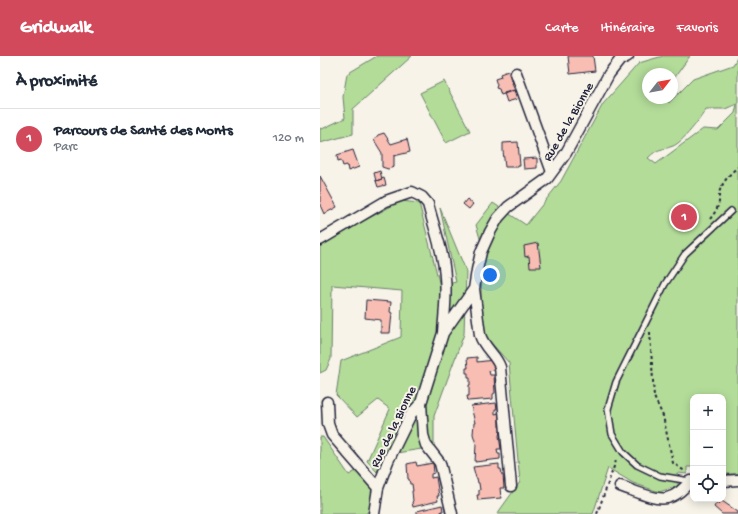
<!DOCTYPE html>
<html lang="fr">
<head>
<meta charset="utf-8">
<style>
  body { margin:0; font-family:"Gochi Hand",sans-serif; background:#f6f6f7; color:#1f2937 }
  .controls { position:absolute; right:12px; bottom:12px; display:grid; overflow:hidden; border-radius:8px; box-shadow:0 2px 10px #0003 }
  .controls button { width:36px; height:36px; display:grid; place-items:center; padding:0; border:0; border-bottom:1px solid #e0e1e3; background:#fff; color:#1f2937; font:20px sans-serif }
  .compass { position:absolute; left:322px; top:12px; width:36px; height:36px; border-radius:50%; background:#fff; box-shadow:0 2px 10px #0003; rotate:59deg }
  .you { position:absolute; left:170px; top:219px; width:14px; height:14px; margin:-10px; border:3px solid #fff; border-radius:50%; background:#1a73e8; box-shadow:0 0 0 6px #1a73e833 }
  .badge { display:grid; place-items:center; width:26px; height:26px; border-radius:50%; background:#d1495b; color:#fff; font-size:13px; font-weight:700 }
  .pin { position:absolute; translate:-50% -50%; border:2px solid #fff; box-shadow:0 1px 4px #0006 }
  .list { margin:0; padding:0; list-style:none }
  h2 { display:flex; justify-content:space-between; align-items:center; height:52px; margin:0; padding:0 16px; font-size:17px }
  h2 small { font-size:13px; font-weight:400; color:#747a83 }
  .list li { display:grid; grid-template-columns:26px 1fr auto; gap:12px; align-items:center; box-sizing:border-box; height:60px; padding:0 16px; border-top:1px solid #e0e1e3 }
  .list b { display:block; font-size:15px; white-space:nowrap }
  .list p { margin:0; font-size:13px; white-space:nowrap; color:#747a83 }
  .list em { font-size:13px; font-style:normal; color:#747a83 }
  .icon { flex:none; width:22px; height:22px; fill:none; stroke:currentColor; stroke-width:2; stroke-linecap:round; stroke-linejoin:round }
  .map { position:relative; flex:none; width:418px; height:458px; overflow:hidden }
  header { display:flex; align-items:center; gap:24px; box-sizing:border-box; height:56px; padding:0 20px; background:#d1495b; color:#fff }
  header strong { font-size:19px }
  nav { display:flex; gap:22px; margin-inline-start:auto; font-size:14px }
  main { display:flex }
  aside { flex:1; background:#fff }
  .map>svg:first-child { display:block }
  .green { fill:#b3dc99; stroke:#6a7f6a; fill-rule:evenodd }
  .building { fill:#f9beb3; stroke:#22223b }
  .lines { fill:none; stroke-linecap:round; stroke-linejoin:round }
  .lane-casing { stroke:#22223b; stroke-width:8 }
  .street-casing { stroke:#22223b; stroke-width:13 }
  .path { stroke:#22223b; stroke-width:2; stroke-dasharray:3 3; stroke-linecap:butt }
  .lane { stroke:#f7f3e8; stroke-width:5 }
  .street { stroke:#f7f3e8; stroke-width:10 }
  .labels { text-anchor:middle; stroke-width:4; stroke-linejoin:round; paint-order:stroke }
  .street-label { font-size:13px; fill:#22223b; stroke:#f7f3e8 }
</style>
</head>
<body>
<header>
<strong>Gridwalk</strong>
<nav><a>Carte</a><a>Itinéraire</a><a>Favoris</a></nav>
</header>
<main>
<aside>
<h2>À proximité<small></small></h2>
<ul class="list">
<li><span class="badge">1</span><div><b>Parcours de Santé des Monts</b><p>Parc</p></div><em>120 m</em></li>
</ul>
</aside>
<div class="map">
<svg width="418" height="458" viewBox="0 0 418 458">
  <rect width="100%" height="100%" fill="#f7f3e8"/>
  <filter id="ink" filterUnits="userSpaceOnUse"><feTurbulence type="fractalNoise" baseFrequency=".025" numOctaves="2"/><feDisplacementMap in="SourceGraphic" scale="8" xChannelSelector="R" yChannelSelector="G"/><feConvolveMatrix kernelMatrix="1 2 1 2 8 2 1 2 1" color-interpolation-filters="sRGB"/></filter>
  <g filter="url(#ink)">
    <!-- green -->
    <path class="green" d="M57,0h35l-59,53v25l-33,9v-15l2,1 23,-11 -2,-21 4,-23z
      M343,0h27l-18,25v-7h-24v24h19l2,5 24,-24 40,-14 5,-9v418h-15v-77h-30v70h-6v7l-9,-1v13l-19,6 -26,-9 -25,-15 -15,46h-96l23,-32 -11,-119 -23,-26 -5,-38 1,-54 -6,-20 17,-22 33,22 35,-44 42,-77 36,-41zM417,48l-2,9 -17,17 -15,-1 -47,35 -8,-6c11,-11 12,-7 25,-12 9,-3 28,-28 33,-37h19z
      M124,25l26,50 -24,12 -26,-50z
      M81,145l18,2 21,83 16,-4 -16,-74 26,63 -2,63 -30,82v31l-50,8 -7,17 -10,-11 23,-52 -12,-9 -21,17 -21,-22 5,-34 60,-24 1,-46 -70,-6 -1,74 -5,11 -6,3v-129z
      M0,381h3l26,38 7,-4 16,19 -2,20 -5,4h-45z"/>
    <!-- building -->
    <path class="building" d="M248,0h25l2,15 -25,3z
      M188,15l3,9 2,1 -1,3 3,6 -14,5 -2,-6 -3,-1 1,-3 -2,-6 6,-2 -1,-3z
      M194,34l3,9 -10,3 -3,-9z
      M64,77l7,11 16,-5 3,13 -16,4v11l-6,2 -6,-2v-14l-8,-13 4,-5z
      M198,86l2,24h-2v1h-13l-2,-16v-8z
      M33,94l6,17 -11,4 -1,-6 -4,1 -2,-6 -3,1 -1,-6z
      M217,102v10l-13,1 -1,-10z
      M60,115l2,8 -6,2 -2,-8z
      M0,120l17,31 -13,7 -4,-9z
      M64,122l2,7 -8,2 -2,-6z
      M147,143l6,5 -4,5 -6,-5z
      M218,187l3,24h-11l-1,-11 -4,1 -1,-11z
      M46,244l25,2 -1,10 2,1 -2,20h-9v-13l-16,-2z
      M157,301v5l17,-2v10l-5,1 1,4h4l1,18 -2,1v5l-25,2 -1,-5h2v-11h1v-7h-2v-5h-2v-5h2l-1,-10z
      M176,347l1,6h-2v5l4,-1v14l1,-1 1,5h-1l-1,5 2,13h-4l1,5h2v5l-25,3 1,-18 -3,-10 1,-11h1l-4,-17z
      M96,406l1,4 16,-3 1,10 -3,1v4l5,-1 3,19h-2l1,5 -25,6 -1,-5 1,-1 -1,-10h1l-1,-7h-2l-1,-5h-1l-1,-15z
      M179,408v5h2l1,6h1l1,13h-4l1,10 -23,2 -1,-5h2v-5h1l-1,-7h-1l-1,-5h-1l-3,-11z
      M402,445l16,11v2h-16l-8,-7 3,-5 2,2z
      M122,449l1,6h-2l1,3h-25v-3z"/>
    <g class="lines">
      <defs>
        <path id="lane" d="M370,425l-30,-5 -23,-11 -14,-13 -11,-18 -4,-25 8,-27 49,-98 20,-30 46,-43"/>
        <path id="street" d="M196,17l36,99
          M0,184l66,-39 26,-9 10,5 6,7c6,24 16,49 17,73 2,19 -1,38 -2,56
          M154,233l6,46c4,13 16,20 20,32l11,119
          M7,346l1,22 4,11 46,53
          M101,347l2,32 3,10 14,18 12,51
          M403,425l15,-1
          M300,430c12,4 35,15 47,12 9,-2 18,-10 23,-17h3
          M54,458l4,-26 10,-27 23,-47 10,-11 22,-70 31,-44 3,-19 4,-18 9,-20 8,-14 10,-11 39,-28 19,-26 43,-79 11,-14 8,-4"/>
      </defs>
      <!-- lane casing -->
      <use href="#lane" class="lane-casing"/>
      <!-- street casing -->
      <use href="#street" class="street-casing"/>
      <!-- path -->
      <path class="path" d="M390,163c4,-5 8,-11 9,-17 0,-3 0,-7 0,-9 3,-10 11,-20 19,-26
        M330,276l4,65 9,19 10,47 13,9
        M277,458l20,-56"/>
      <!-- lane -->
      <use href="#lane" class="lane"/>
      <!-- street -->
      <use href="#street" class="street"/>
    </g>
  </g>
  <g class="labels">
    <!-- street labels -->
    <g class="street-label">
      <text transform="translate(247 65) rotate(-60)" y="5">Rue de la Bionne</text>
      <text transform="translate(72 370) rotate(-64)" y="5">Rue de la Bionne</text>
    </g>
  </g>
</svg>
<div class="controls">
<button>+</button>
<button>−</button>
<button><svg class="icon" aria-label="locate" viewBox="0 0 24 24"><circle cx="12" cy="12" r="6"/><path d="M12 2v4M12 18v4M2 12h4M18 12h4"/></svg></button>
</div>
<svg class="compass" viewBox="-18 -18 36 36"><path d="M0-13l5 13h-10z" fill="#e53935"/><path d="M0 13l5-13h-10z" fill="#747a83"/></svg>
<div class="you"></div>
<div class="pin badge" style="left:364px;top:161px">1</div>
</div>
</main>
</body>
</html>
